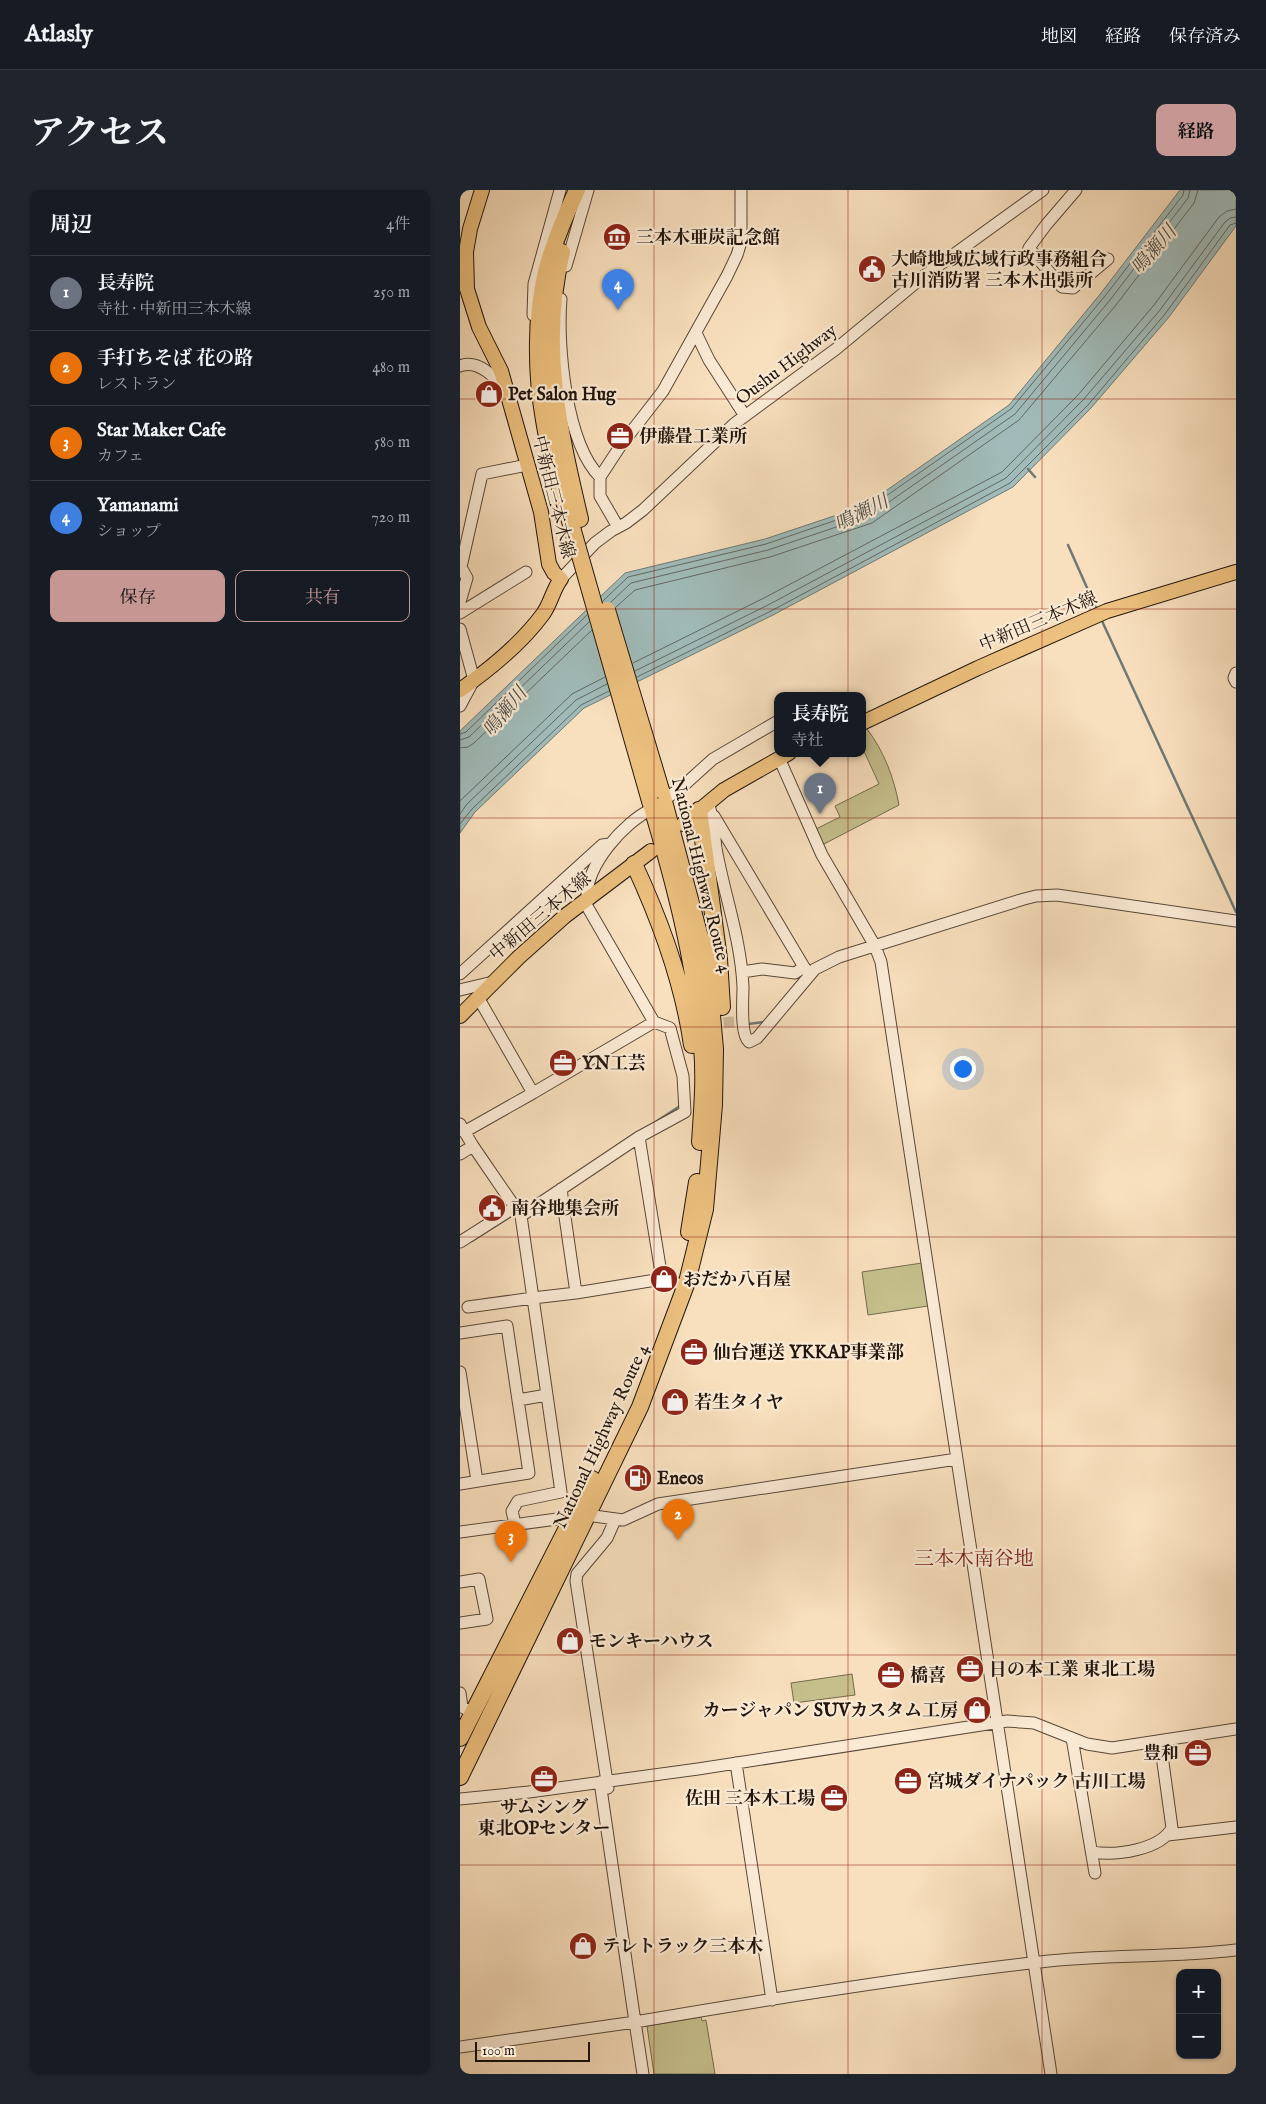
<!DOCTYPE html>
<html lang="ja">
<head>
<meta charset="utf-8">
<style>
  body { margin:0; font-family:"IM FELL English","Noto Serif JP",serif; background:#20242c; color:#f1f3f6 }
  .controls { position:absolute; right:15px; bottom:15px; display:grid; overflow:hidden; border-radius:10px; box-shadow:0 1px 4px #0004 }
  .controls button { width:45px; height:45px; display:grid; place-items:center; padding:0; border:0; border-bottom:1px solid #363941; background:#171b24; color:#f1f3f6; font:25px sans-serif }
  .scale { position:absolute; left:15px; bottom:12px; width:115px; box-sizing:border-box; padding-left:5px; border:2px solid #22160d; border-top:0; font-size:14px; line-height:18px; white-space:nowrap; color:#22160d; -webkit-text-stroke:4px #faead4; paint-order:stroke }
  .you { position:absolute; left:502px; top:878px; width:18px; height:18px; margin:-12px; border:4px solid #fff; border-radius:50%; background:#1a73e8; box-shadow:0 0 0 8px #1a73e833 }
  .badge { display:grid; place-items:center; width:32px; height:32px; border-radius:50%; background:#c59692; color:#fff; font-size:16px; font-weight:700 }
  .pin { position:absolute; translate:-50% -41px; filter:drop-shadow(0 1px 2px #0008) }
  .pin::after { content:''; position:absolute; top:26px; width:18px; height:15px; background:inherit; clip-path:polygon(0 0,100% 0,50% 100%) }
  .popup { position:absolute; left:314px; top:502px; width:92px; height:65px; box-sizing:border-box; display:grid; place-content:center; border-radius:10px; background:#171b24; filter:drop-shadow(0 1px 4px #0005); font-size:16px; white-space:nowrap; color:#9ea1a6 }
  .popup b { font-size:19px; color:#f1f3f6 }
  .popup::after { content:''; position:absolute; left:50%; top:100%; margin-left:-10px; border:10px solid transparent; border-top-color:#171b24 }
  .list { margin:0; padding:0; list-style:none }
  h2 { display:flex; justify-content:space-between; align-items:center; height:65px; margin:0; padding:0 20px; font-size:21px }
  h2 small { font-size:16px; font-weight:400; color:#9ea1a6 }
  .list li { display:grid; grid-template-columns:32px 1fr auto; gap:15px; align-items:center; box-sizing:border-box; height:75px; padding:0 20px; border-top:1px solid #363941 }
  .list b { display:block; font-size:19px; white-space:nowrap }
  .list p { margin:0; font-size:16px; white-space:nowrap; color:#9ea1a6 }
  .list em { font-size:16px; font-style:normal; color:#9ea1a6 }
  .actions { display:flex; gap:10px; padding:15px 20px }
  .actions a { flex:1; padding:11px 0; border:1px solid #c59692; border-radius:10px; text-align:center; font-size:18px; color:#c59692 }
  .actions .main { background:#c59692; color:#111 }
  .map { position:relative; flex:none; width:776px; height:1884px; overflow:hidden; border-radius:10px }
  header { display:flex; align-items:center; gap:30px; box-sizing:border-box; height:70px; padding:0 25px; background:#171b24; border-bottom:1px solid #363941 }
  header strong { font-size:24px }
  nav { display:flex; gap:28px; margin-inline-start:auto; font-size:18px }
  .intro { display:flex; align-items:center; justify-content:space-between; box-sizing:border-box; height:120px; padding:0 30px }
  h1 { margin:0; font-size:35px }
  .button { padding:12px 22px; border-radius:10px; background:#c59692; color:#111; font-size:18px; font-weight:700 }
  main { display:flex; gap:30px; padding:0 30px }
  aside { flex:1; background:#171b24; border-radius:10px; box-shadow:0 1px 4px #0004 }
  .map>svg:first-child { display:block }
  .green { fill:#c5bf8c; stroke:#746a4c }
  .water { fill:#a0bbb9; stroke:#6e7974 }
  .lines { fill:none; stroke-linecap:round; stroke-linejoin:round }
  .shore { stroke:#616863; stroke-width:1 }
  .stream { stroke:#6e7974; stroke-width:2.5 }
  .minor-tunnel { stroke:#cdb79a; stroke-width:11; stroke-dasharray:11 5.5; stroke-linecap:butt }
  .minor-casing { stroke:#584839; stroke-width:13 }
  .major-casing { stroke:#22160d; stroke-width:16 }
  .highway-casing { stroke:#22160d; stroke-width:18 }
  .minor { stroke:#faead4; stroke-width:11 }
  .major { stroke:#ecc07e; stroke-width:14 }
  .highway { stroke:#ecc07e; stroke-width:16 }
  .highway-bridge-casing { stroke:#22160d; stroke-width:18; stroke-linecap:butt }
  .highway-bridge { stroke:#ecc07e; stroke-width:16 }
  .grid { fill:none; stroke:#8f2418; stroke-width:1; stroke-opacity:0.55 }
  .labels { text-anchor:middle; stroke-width:4.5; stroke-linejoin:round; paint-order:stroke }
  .poi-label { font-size:18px; font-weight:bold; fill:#22160d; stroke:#faead4; text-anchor:start }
  .street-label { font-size:18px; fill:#22160d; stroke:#faead4 }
  .water-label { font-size:19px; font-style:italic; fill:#4e5049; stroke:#faead4 }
  .quarter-label { font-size:20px; fill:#7a1f14; stroke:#faead4 }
</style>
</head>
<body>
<header>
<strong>Atlasly</strong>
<nav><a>地図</a><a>経路</a><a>保存済み</a></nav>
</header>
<div class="intro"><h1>アクセス</h1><a class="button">経路</a></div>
<main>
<aside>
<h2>周辺<small>4件</small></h2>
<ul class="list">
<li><span class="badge" style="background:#6b7280">1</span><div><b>長寿院</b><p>寺社 · 中新田三本木線</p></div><em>250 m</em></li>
<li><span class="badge" style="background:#e8710a">2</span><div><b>手打ちそば 花の路</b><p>レストラン</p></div><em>480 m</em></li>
<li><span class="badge" style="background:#e8710a">3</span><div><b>Star Maker Cafe</b><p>カフェ</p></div><em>580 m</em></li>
<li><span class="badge" style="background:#3f7fe0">4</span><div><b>Yamanami</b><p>ショップ</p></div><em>720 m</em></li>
</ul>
<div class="actions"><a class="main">保存</a><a>共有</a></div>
</aside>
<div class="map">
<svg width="776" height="1884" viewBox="0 0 776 1884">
  <rect width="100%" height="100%" fill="#f8dfbd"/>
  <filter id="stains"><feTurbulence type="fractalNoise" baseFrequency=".004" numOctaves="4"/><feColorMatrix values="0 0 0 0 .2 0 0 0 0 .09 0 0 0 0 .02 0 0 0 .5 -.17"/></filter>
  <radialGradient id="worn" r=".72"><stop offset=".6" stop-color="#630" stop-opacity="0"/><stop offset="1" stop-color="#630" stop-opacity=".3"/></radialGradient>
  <!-- green -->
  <path class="green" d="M407,539c17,22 27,49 32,76l-77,40 -8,-15 26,-13 -5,-11 44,-22 -16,-35v-18z
    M462,1073l6,43 -60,9 -6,-43z
    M392,1484l3,21 -61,8 -3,-20z
    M241,1827l1,4 4,-1 9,54h-61l-7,-48z"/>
  <!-- water -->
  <path class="water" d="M720,0h56v36l-67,91 -78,91 -78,79 -240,128 -189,93 -109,104 -15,21v-102l165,-158 140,-34 99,-33 145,-101 92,-112z"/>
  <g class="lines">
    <!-- shore -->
    <path class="shore" d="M143,411l25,-24 138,-33 100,-34 145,-101 94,-113 78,-101 1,-5
      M151,412l20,-19 137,-33 101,-34 146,-102 95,-114 78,-102 2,-8
      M156,417l19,-17 135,-33 102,-34 147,-103 97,-115 78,-102 4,-13
      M173,473l131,-65 238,-126 76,-77 76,-90 65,-88 8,-6 9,-2
      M175,481l133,-66 238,-127 77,-78 77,-90 65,-88 5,-4 6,-1
      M177,487l134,-66 239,-128 78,-78 77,-91 65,-89 6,-2
      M0,544l6,-2 121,-117
      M0,550l9,-3 120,-115
      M0,558l8,-1 6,-4 118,-113
      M0,611l112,-107 33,-17
      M0,624l7,-10 109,-104 31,-16
      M0,634l12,-15 109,-104 28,-14"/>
    <!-- stream -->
    <path class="stream" d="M568,279l7,8
      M608,355l28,63
      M642,431l134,291
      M288,834l16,-2
      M197,931l23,-15v-2
      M12,1051l44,-28"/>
    <!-- minor-tunnel -->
    <path class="minor-tunnel" d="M247,834l27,-2"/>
    <defs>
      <path id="minor" d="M616,0l-30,35 -17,23 33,39 11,1 35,-29
        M106,76l22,-76
        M101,109c-4,47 5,144 39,178
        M73,125l1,-31 26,-94
        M236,143l13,27 36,56
        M0,176c17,-7 37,11 44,25
        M158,337l-18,-31v-19l21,-32 42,-54 64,-115 10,-21 4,-13v-52
        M101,389l34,-36 16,-12 15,-8 17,-13 91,-86 102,-75 88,-73 119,-86
        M0,412l7,-24 -6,-11 21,-93 45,-9
        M0,423l66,-41
        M0,439l14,51 -14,26
        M776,483l-2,5 2,4
        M319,568l43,97 53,91 6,16 170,1112
        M204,610l18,-13 31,-28 65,-38
        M248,613c6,15 6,29 8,45 8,46 25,91 27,139 0,13 -3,47 6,55l8,-4 58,-69 24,-12 185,-58 12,-3 21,-1 179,26
        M254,626l90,151 6,7
        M127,709c-2,-33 37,-77 65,-90
        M124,711l70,121
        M282,782l20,-3 33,4 9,-6
        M0,784l142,-129 8,-1
        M0,800l33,-8
        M19,809l54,94 121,-71 16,6 13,48 2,36 -46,25 -118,79 12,82 43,-5 -15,-104
        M0,934l13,22 48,70
        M4,942l69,-39
        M179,947l23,142
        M0,964l13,-8
        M0,1052l55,-35
        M116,1103l86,-14 14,4
        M8,1117l65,-9 28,194 -43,9 -6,10 3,13
        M0,1143l47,-7 11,74 29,-5
        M0,1182l17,109
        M0,1294l69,-11 -11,-73
        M0,1342l127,-17 36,5 35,-16 299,-45
        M0,1392l19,-3 8,40 -27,4
        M0,1503l2,14 10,5
        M612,1548l23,135
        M276,1573l36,237
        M140,1592l35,240c134,-23 269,-45 405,-60 65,-8 131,-4 196,-12
        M148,1598l-32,-207 1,-7 30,-36 8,-18
        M0,1609l69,-7 169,-23 309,-48 27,2 53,21 25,4 124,-19
        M708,1645l68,-8
        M632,1662c24,4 68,-2 80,-24l-12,-87
        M0,1857l175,-25 8,52"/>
      <path id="major" d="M0,500c30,-21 61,-46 83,-76 8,-11 10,-25 18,-35l-7,-6 -5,-9 -8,-52 -40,-141 -22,-44 -12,-38 -1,-37 4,-23 12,-39
        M402,533l116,-55 129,-57 129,-39
        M223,634l41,-34 65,-37
        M0,826l59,-59 46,-41 86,-65"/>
      <path id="highway" d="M102,62c-23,91 -3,178 18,267
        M113,341c-11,-36 -23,-73 -29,-111 -8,-45 -9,-103 2,-148 7,-28 19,-56 31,-82
        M190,611c24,80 46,162 52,246 3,32 0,64 -2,95
        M239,620l20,149 3,48
        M174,674c27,58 49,118 58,181
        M229,1042l8,-50
        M0,1548l132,-259
        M0,1587l180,-370 47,-125 18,-73 9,-104 1,-56 -5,-56 -9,-52 -40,-151"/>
    </defs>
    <!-- minor casing -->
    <use href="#minor" class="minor-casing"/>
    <!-- major casing -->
    <use href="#major" class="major-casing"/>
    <!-- highway casing -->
    <use href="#highway" class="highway-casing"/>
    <!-- minor -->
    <use href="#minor" class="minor"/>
    <!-- major -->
    <use href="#major" class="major"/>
    <!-- highway -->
    <use href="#highway" class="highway"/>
    <defs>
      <path id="highway-bridge" d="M113,341l77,270
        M147,420l54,180"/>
    </defs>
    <!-- highway-bridge casing -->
    <use href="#highway-bridge" class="highway-bridge-casing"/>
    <!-- highway-bridge -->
    <use href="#highway-bridge" class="highway-bridge"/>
  </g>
  <!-- grid -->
  <path class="grid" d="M194,0v1884M388,0v1884M582,0v1884M0,209h776M0,419h776M0,628h776M0,837h776M0,1047h776M0,1256h776M0,1465h776M0,1675h776"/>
  <!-- icons -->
  <defs>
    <symbol id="museum-disc" viewBox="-11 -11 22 22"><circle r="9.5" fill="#8f2418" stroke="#faead4"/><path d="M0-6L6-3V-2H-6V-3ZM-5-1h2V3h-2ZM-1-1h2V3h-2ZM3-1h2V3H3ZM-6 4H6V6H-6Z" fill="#fff"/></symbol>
    <symbol id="civic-disc" viewBox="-11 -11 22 22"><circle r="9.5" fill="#8f2418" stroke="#faead4"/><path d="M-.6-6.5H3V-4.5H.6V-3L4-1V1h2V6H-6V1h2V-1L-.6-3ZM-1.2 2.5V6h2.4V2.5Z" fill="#fff"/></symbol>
    <symbol id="shop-disc" viewBox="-11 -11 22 22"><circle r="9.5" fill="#8f2418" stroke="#faead4"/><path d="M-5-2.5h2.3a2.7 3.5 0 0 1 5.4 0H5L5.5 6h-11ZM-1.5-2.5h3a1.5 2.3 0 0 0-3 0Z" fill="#fff"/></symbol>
    <symbol id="office-disc" viewBox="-11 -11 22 22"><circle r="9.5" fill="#8f2418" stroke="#faead4"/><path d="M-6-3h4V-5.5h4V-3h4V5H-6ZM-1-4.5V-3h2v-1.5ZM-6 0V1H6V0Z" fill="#fff"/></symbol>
    <symbol id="fuel-disc" viewBox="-11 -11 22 22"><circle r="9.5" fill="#8f2418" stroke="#faead4"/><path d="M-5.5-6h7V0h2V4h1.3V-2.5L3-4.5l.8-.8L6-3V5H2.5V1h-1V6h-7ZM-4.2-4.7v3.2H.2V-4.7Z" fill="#fff"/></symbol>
  </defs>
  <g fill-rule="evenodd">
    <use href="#museum-disc" x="141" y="31" width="32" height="32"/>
    <use href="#civic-disc" x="396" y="63" width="32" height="32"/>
    <use href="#shop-disc" x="13" y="188" width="32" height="32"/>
    <use href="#office-disc" x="144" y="230" width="32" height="32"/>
    <use href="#office-disc" x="87" y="857" width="32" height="32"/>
    <use href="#civic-disc" x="16" y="1002" width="32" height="32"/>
    <use href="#shop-disc" x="188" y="1073" width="32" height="32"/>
    <use href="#office-disc" x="218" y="1146" width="32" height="32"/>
    <use href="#shop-disc" x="199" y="1196" width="32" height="32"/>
    <use href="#fuel-disc" x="162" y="1272" width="32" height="32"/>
    <use href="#shop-disc" x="94" y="1435" width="32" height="32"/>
    <use href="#office-disc" x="494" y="1463" width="32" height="32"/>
    <use href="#office-disc" x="415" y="1469" width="32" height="32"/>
    <use href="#shop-disc" x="501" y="1504" width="32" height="32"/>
    <use href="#office-disc" x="722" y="1547" width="32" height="32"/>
    <use href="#office-disc" x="68" y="1573" width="32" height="32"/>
    <use href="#office-disc" x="432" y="1575" width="32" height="32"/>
    <use href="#office-disc" x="358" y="1592" width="32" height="32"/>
    <use href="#shop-disc" x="107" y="1740" width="32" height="32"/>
  </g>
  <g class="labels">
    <!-- poi labels -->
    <g class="poi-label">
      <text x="176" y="53">三本木亜炭記念館</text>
      <text x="431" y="75">大崎地域広域行政事務組合<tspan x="431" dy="21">古川消防署 三本木出張所</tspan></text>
      <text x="48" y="210">Pet Salon Hug</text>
      <text x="179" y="252">伊藤畳工業所</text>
      <text x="122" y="879">YN工芸</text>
      <text x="51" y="1024">南谷地集会所</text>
      <text x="223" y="1095">おだか八百屋</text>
      <text x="253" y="1168">仙台運送 YKKAP事業部</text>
      <text x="234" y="1218">若生タイヤ</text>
      <text x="197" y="1294">Eneos</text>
      <text x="129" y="1457">モンキーハウス</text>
      <text x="529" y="1485">日の本工業 東北工場</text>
      <text x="450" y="1491">橋喜</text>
      <text x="498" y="1526" text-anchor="end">カージャパン SUVカスタム工房</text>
      <text x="719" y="1569" text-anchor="end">豊和</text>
      <text x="467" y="1597">宮城ダイナパック 古川工場</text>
      <text x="355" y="1614" text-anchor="end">佐田 三本木工場</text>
      <text x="84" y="1623" text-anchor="middle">サムシング<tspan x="84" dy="21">東北OPセンター</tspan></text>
      <text x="142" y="1762">テレトラック三本木</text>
    </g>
    <!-- street labels -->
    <g class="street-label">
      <text transform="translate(326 174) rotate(-37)" y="6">Oushu Highway</text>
      <text transform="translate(94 307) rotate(76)" y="6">中新田三本木線</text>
      <text transform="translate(578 431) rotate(-23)" y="6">中新田三本木線</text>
      <text transform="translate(242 685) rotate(76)" y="6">National Highway Route 4</text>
      <text transform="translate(80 726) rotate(-40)" y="6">中新田三本木線</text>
      <text transform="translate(141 1246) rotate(-65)" y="6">National Highway Route 4</text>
    </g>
    <!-- water labels -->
    <g class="water-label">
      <text transform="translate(693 59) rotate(-49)" y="7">鳴瀬川</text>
      <text transform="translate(401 322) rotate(-27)" y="7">鳴瀬川</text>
      <text transform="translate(44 521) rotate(-51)" y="7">鳴瀬川</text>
    </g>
    <!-- quarter labels -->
    <g class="quarter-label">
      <text x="514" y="1375">三本木南谷地</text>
    </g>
  </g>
  <rect width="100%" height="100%" filter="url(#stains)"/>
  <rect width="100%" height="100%" fill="url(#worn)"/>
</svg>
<div class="controls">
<button>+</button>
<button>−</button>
</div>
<div class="scale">100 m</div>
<div class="you"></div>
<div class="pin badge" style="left:360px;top:624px;background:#6b7280">1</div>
<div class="popup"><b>長寿院</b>寺社</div>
<div class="pin badge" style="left:218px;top:1350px;background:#e8710a">2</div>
<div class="pin badge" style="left:51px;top:1372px;background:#e8710a">3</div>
<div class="pin badge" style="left:158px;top:120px;background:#3f7fe0">4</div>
</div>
</main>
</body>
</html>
